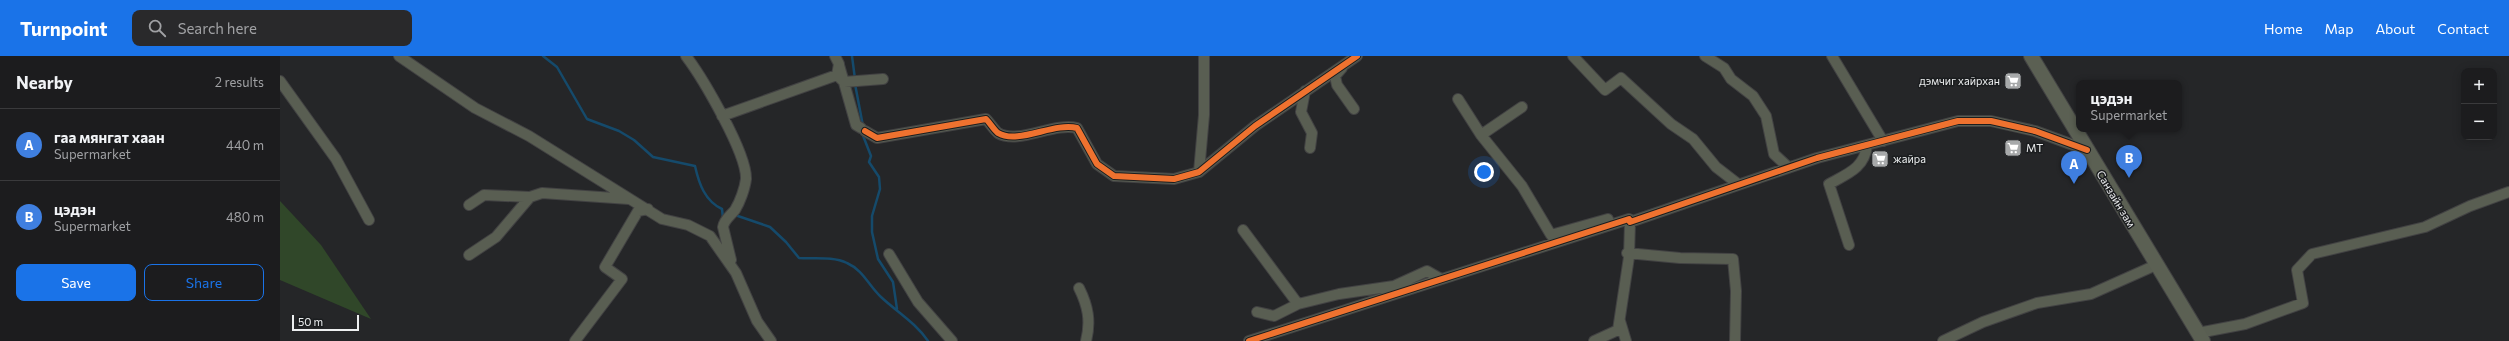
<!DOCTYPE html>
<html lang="en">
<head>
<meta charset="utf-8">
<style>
  body { margin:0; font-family:Commissioner,sans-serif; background:#29292b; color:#f1f3f6 }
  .controls { position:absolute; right:12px; top:12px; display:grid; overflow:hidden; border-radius:8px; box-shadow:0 2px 10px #0003 }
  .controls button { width:36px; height:36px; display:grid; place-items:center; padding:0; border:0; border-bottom:1px solid #3a3a3c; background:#1c1c1e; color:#f1f3f6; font:20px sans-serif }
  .scale { position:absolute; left:12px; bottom:10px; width:67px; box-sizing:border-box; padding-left:4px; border:2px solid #edeff0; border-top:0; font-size:11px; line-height:14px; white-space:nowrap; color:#edeff0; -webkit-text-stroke:3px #1b1d1f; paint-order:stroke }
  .you { position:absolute; left:1204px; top:116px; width:14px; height:14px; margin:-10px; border:3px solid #fff; border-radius:50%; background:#1a73e8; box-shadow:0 0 0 6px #1a73e833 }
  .badge { display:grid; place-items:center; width:26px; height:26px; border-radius:50%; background:#1a73e8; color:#fff; font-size:13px; font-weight:700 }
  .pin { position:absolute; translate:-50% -33px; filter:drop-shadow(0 1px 2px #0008) }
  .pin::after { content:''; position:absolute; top:21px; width:14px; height:12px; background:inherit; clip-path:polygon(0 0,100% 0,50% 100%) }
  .popup { position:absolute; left:1796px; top:24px; width:106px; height:52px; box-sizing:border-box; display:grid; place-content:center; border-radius:8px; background:#1c1c1e; filter:drop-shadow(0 1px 3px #0005); font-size:13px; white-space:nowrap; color:#a0a1a4 }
  .popup b { font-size:15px; color:#f1f3f6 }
  .popup::after { content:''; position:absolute; left:50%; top:100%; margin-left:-8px; border:8px solid transparent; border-top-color:#1c1c1e }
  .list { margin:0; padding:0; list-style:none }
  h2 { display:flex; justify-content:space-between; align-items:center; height:52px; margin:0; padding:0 16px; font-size:17px }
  h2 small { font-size:13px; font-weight:400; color:#a0a1a4 }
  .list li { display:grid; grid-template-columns:26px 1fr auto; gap:12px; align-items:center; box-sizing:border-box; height:72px; padding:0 16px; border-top:1px solid #3a3a3c }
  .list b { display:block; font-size:15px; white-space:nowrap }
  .list p { margin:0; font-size:13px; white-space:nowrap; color:#a0a1a4 }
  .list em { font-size:13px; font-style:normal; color:#a0a1a4 }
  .actions { display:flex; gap:8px; padding:12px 16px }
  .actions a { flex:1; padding:9px 0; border:1px solid #1a73e8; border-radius:8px; text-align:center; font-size:14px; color:#1a73e8 }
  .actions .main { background:#1a73e8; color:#fff }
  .icon { flex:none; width:22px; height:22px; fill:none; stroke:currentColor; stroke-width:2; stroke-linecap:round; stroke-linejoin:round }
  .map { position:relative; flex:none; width:2229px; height:285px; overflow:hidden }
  header { display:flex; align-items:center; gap:24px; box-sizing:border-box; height:56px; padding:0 20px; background:#1a73e8; color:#fff }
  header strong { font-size:19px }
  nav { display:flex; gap:22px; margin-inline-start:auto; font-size:14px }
  .search { width:280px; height:36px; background:#29292b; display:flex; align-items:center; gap:10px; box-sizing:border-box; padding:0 14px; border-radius:8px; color:#a0a1a4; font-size:15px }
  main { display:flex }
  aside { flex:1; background:#1c1c1e }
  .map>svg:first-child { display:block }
  .green { fill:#304729 }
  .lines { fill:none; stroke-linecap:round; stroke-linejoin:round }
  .stream { stroke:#154a6b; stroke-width:2.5 }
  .street-casing { stroke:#424243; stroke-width:12 }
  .secondary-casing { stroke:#424243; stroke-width:16 }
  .street { stroke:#595e52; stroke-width:10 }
  .secondary { stroke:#5b6053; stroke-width:14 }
  .cycleway-casing { stroke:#1b1d1f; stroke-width:8 }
  .cycleway { stroke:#ef722f; stroke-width:6 }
  .labels { text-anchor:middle; stroke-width:3; stroke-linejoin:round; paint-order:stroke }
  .poi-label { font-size:11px; fill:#edeff0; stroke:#1b1d1f; text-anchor:start }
  .street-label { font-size:11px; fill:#edeff0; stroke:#1b1d1f }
</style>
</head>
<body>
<header>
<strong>Turnpoint</strong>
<div class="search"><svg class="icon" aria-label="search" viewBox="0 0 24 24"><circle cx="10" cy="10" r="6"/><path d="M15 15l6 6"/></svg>Search here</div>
<nav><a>Home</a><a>Map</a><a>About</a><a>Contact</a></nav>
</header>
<main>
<aside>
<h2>Nearby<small>2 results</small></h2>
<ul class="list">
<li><span class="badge" style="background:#3f7fe0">A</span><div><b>гаа мянгат хаан</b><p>Supermarket</p></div><em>440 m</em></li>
<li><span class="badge" style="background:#3f7fe0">B</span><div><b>цэдэн</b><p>Supermarket</p></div><em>480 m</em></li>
</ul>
<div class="actions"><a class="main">Save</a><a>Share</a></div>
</aside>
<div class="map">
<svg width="2229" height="285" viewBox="0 0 2229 285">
  <rect width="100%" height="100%" fill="#252628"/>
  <!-- green -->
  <path class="green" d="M0,145l41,44 50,74 -91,-39z"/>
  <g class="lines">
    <!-- stream -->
    <path class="stream" d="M263,0l14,11 30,52 32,12 15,9 19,17 42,9c4,18 10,35 27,43l1,9
      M572,0l3,23
      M575,28l8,42
      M582,77l9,23 -2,6 10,15 1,12 -8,27v16l6,27 15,23 4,27
      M455,159l35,12 16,15 13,16c15,1 34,-2 48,5 16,7 22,23 34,34 16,15 35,26 47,44"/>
    <defs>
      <path id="street" d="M119,0l76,52 54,28 133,83 26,6 22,11 26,37 21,48 14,20
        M406,0c16,21 61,97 60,123 -1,9 -6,23 -11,31 -5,6 -11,10 -12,17l8,33
        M1293,0l32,34 16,-12 50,46 22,15 23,28 22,17
        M1425,0l19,12 7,11 22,17 13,20 8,38 14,13
        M1552,0l51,85
        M559,9l17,60 5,3
        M1062,12l-7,8 2,9 17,24
        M559,21l5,5 39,-3
        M0,25l56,78 33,61
        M1025,35l-4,21 11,21 -2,15
        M1178,43l23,36 41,51 29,49 57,-16
        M442,60l115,-41 2,-11 -4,-8
        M585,75l12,7 109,-19c4,4 8,11 12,14 20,12 56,-11 79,-5l20,36 17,12 60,3 25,-7 56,-46 102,-70
        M1201,79l41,-28
        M919,116l5,-57v-59
        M189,149l15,-10 46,2
        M963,174l55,74
        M1569,189l-20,-61c18,-10 36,-16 38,-39
        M1347,197l53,5 53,1 3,32 -1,50
        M609,198l29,48 34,39
        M189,199l27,-18 34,-40 12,-4 87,6
        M799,232c9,18 12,33 7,53
        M977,256l17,4 24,-12 41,-10 55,-8 33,-15 14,8
        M1340,265l6,20
        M1918,277l47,-9 58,-21 -6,-33 15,-16 113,-27 45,-21 39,-14
        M295,285l47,-62 -17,-12 33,-56 10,-2
        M969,285l380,-122 1,3 187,-64 141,-37h33l44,10 52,19
        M1314,285l24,-11 11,-73 1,-35
        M1663,285l40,-19 54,-19 54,-9 65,-29"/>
      <path id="secondary" d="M1751,0l172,285"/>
    </defs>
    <!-- street casing -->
    <use href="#street" class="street-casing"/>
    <!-- secondary casing -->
    <use href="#secondary" class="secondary-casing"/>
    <!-- street -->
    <use href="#street" class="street"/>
    <!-- secondary -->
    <use href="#secondary" class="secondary"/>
    <defs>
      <path id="cycleway" d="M585,75l12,7 109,-19c4,4 8,11 12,14 20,12 56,-11 79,-5l20,36 17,12 60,3 25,-7 56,-46 102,-70
        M969,285l380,-122 1,3 187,-64 141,-37h33l44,10 52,19"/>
    </defs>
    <!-- cycleway casing -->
    <use href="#cycleway" class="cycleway-casing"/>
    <!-- cycleway -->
    <use href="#cycleway" class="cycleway"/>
  </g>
  <!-- icons -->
  <defs>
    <symbol id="supermarket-square" viewBox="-11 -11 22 22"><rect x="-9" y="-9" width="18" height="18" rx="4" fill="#a7a9aa" stroke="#1b1d1f"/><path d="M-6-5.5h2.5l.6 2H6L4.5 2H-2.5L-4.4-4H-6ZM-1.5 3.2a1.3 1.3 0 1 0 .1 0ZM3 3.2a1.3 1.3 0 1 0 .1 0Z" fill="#fff"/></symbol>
  </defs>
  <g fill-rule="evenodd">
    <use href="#supermarket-square" x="1723" y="15" width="20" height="20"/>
    <use href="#supermarket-square" x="1723" y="82" width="20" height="20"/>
    <use href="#supermarket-square" x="1590" y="93" width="20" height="20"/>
  </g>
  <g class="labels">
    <!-- poi labels -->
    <g class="poi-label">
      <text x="1720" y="29" text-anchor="end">дэмчиг хайрхан</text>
      <text x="1746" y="96">MT</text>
      <text x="1613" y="107">жайра</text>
    </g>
    <!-- street labels -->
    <g class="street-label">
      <text transform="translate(1836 143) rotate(59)" y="4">Санзайн зам</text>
    </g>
  </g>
</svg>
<div class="controls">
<button>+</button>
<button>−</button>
</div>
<div class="scale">50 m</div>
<div class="you"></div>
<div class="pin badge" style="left:1794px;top:128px;background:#3f7fe0">A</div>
<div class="pin badge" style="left:1849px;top:122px;background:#3f7fe0">B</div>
<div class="popup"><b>цэдэн</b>Supermarket</div>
</div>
</main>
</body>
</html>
